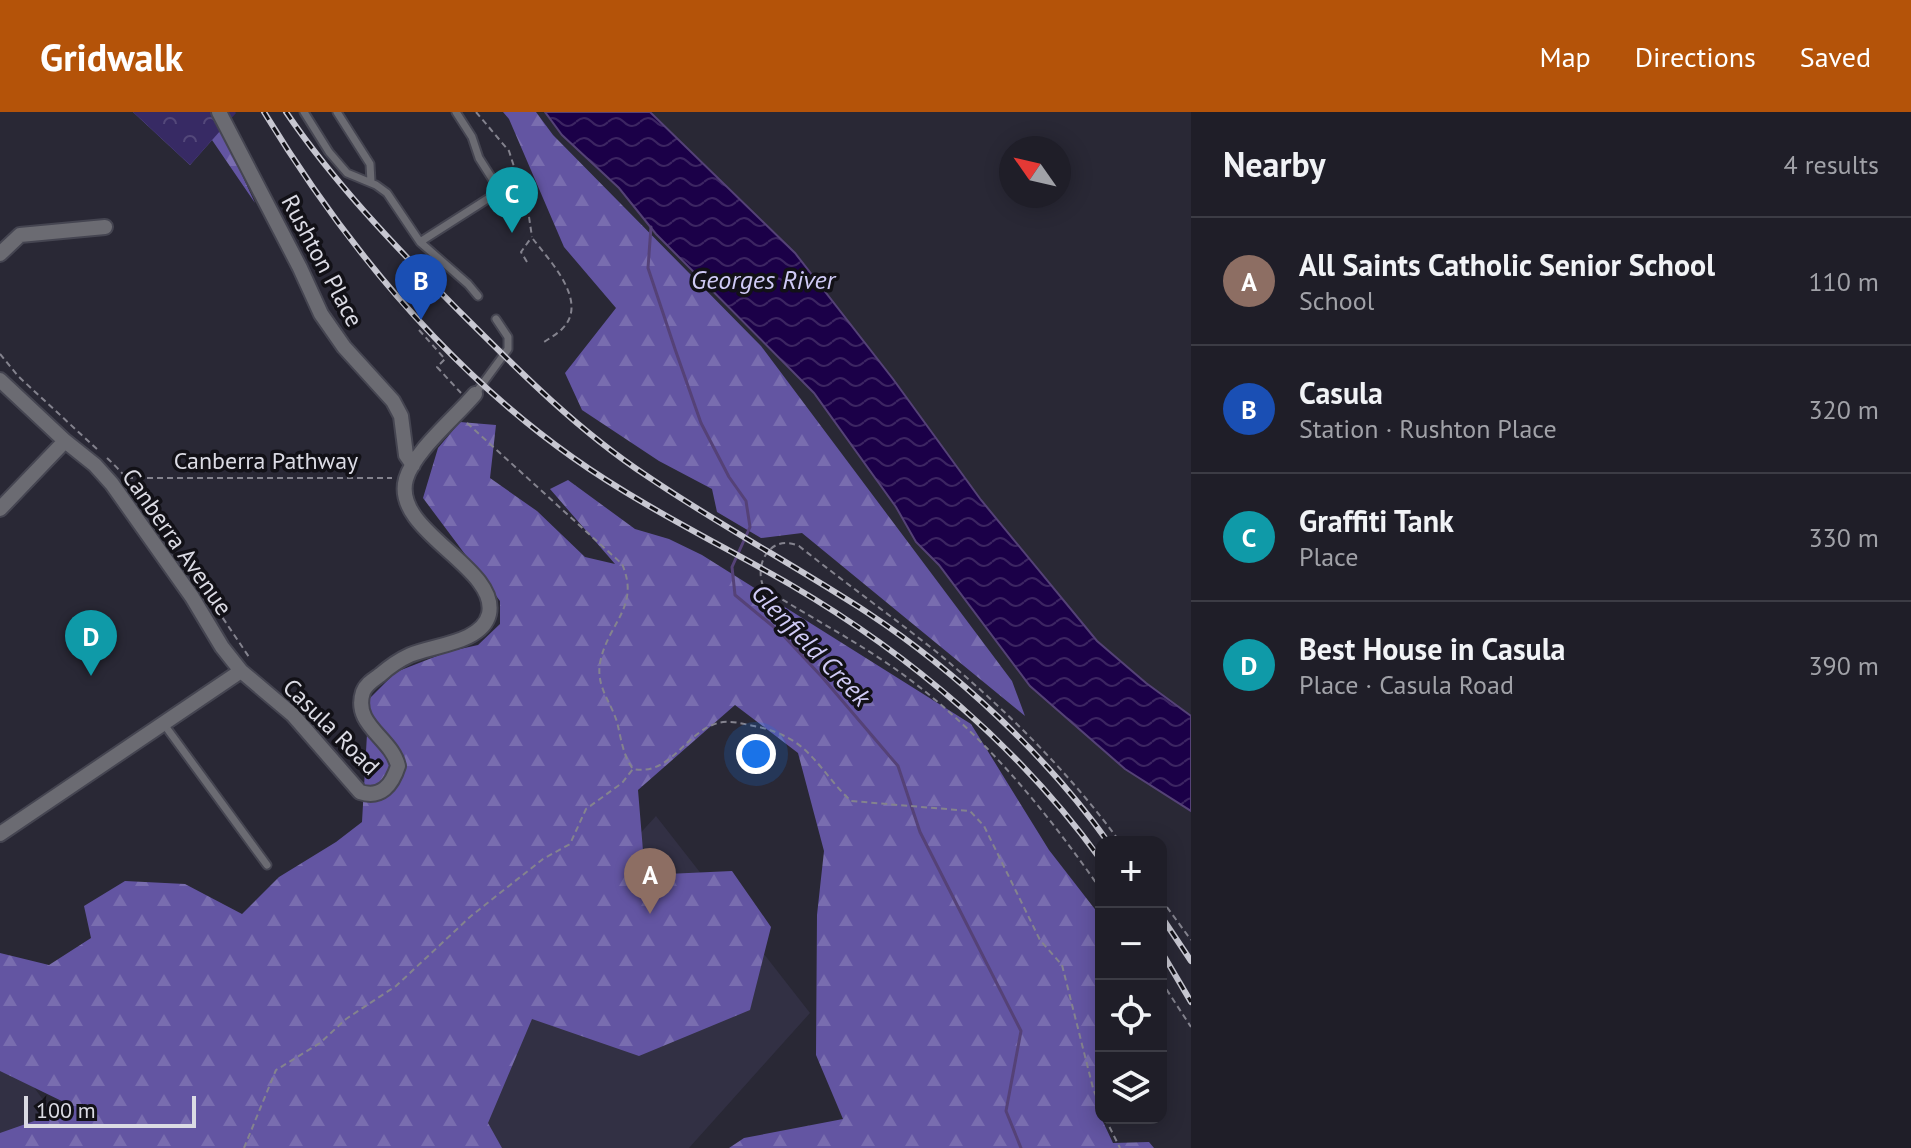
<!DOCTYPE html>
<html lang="en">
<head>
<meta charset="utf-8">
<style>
  body { margin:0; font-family:"PT Sans",sans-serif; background:#2c2b34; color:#f1f3f6 }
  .controls { position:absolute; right:24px; bottom:24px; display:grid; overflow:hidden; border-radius:16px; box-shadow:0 4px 20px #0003 }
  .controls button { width:72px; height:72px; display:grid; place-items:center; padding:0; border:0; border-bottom:2px solid #3c3c45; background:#1f1e28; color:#f1f3f6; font:40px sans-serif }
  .compass { position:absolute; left:999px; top:24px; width:72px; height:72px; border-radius:50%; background:#1f1e28; box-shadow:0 4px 20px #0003; rotate:304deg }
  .scale { position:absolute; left:24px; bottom:20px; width:172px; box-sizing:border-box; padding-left:8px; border:4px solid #dbdbe4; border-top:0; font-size:22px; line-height:28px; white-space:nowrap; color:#dbdbe4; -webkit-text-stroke:6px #121117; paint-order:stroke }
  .you { position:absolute; left:756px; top:642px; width:28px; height:28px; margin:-20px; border:6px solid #fff; border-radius:50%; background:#1a73e8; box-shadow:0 0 0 12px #1a73e833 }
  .badge { display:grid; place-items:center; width:52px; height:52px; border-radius:50%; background:#b45309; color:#fff; font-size:26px; font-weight:700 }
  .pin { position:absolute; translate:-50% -66px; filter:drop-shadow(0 2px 4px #0008) }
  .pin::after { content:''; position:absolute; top:42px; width:28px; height:24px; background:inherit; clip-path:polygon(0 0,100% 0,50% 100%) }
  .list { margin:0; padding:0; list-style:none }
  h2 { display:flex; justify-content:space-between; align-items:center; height:104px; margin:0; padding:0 32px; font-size:34px }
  h2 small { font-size:26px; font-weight:400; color:#a1a2a8 }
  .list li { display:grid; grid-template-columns:52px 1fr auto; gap:24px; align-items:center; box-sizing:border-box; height:128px; padding:0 32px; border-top:2px solid #3c3c45 }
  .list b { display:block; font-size:30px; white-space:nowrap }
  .list p { margin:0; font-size:26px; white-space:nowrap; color:#a1a2a8 }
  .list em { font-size:26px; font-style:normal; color:#a1a2a8 }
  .icon { flex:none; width:44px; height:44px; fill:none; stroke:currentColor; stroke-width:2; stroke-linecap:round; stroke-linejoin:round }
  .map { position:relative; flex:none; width:1191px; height:1036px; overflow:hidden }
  header { display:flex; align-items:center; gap:48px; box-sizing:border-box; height:112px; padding:0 40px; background:#b45309; color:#fff }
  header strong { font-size:38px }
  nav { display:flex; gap:44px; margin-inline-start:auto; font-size:28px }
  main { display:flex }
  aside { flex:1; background:#1f1e28 }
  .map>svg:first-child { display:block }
  .built { fill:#323044 }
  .forest { fill:url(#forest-firs) }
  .park { fill:url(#park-crowns) }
  .water { fill:url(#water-waves); stroke:#554277; stroke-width:2 }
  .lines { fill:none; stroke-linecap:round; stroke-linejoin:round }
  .stream { stroke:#554277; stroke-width:3 }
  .service-casing { stroke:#454551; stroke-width:11 }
  .minor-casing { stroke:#454551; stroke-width:18 }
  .path { stroke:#84838e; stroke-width:2; stroke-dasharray:6 4; stroke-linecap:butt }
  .service { stroke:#6b6b72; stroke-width:7 }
  .minor { stroke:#6b6b72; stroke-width:14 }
  .rail-casing { stroke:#c7c7d1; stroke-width:6 }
  .rail { stroke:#121117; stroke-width:3; stroke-dasharray:9; stroke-linecap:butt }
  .labels { text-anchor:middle; stroke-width:7; stroke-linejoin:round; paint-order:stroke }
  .street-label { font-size:24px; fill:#dbdbe4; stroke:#121117 }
  .water-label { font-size:26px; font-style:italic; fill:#d0cbf6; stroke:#121117 }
</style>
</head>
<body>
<header>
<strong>Gridwalk</strong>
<nav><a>Map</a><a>Directions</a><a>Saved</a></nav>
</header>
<main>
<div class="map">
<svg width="1191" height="1036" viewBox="0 0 1191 1036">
  <defs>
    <pattern id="forest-firs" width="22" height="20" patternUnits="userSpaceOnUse" patternTransform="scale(2)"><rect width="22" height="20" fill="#6355a2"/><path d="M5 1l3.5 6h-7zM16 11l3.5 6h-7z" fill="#796daf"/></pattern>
    <pattern id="park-crowns" width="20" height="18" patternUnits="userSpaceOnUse" patternTransform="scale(2)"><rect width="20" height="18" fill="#372a64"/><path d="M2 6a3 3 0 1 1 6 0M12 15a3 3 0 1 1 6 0" fill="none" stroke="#53487a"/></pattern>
    <pattern id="water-waves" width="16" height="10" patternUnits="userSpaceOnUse" patternTransform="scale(2)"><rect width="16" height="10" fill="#1b0048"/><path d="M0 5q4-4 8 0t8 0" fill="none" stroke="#3c2562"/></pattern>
  </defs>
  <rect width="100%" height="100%" fill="#292835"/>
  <!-- built -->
  <path class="built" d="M656,704l154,197 -121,135h-300l28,-71z
    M0,929l63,86 -63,9z"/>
  <!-- forest -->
  <path class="forest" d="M133,0h80l42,91 -43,-63 -22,25z
    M503,0h33l17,23 208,211 251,335 13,35 -223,-183 -41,5 -44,-26 -5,-23 -53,-28 -77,-51 -17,-37 51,-65 -52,-61 -55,-128z
    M460,310l36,3 -6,53 47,33 48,46 30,7 -65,-75 18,-9 67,49 34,10 33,16 269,169 78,126 52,67v191l-4,1 16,34 36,-1 5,6h-425l15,-10 99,-19 -27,-64 1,-140 7,-64 -26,-98 -63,-48 -97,85 7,85 87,-4 39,56 -21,83 -111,46 -107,-37 -44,104 14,25h-502v-15l74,-26 -74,-36v-118l49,12 42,-27 -7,-32 41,-25 60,3 57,30 37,-37 57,-35 26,-20 7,-123 27,-27 51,-20 31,-7 22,-21v-23l-77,-103 15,-50z"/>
  <!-- park -->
  <path class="park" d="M133,0h102l1,1 -46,52z"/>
  <!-- water -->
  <path class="water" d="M545,0h105l145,141 98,126 88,121 116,141 49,42 45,33v95l-66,-42 -95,-83 -91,-121 -23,-23 -20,-35 -82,-114 -158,-159 -37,-46 -57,-53z"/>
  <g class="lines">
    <!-- stream -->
    <path class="stream" d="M651,115l-3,41 27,81 26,74 28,54 17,24 4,26 -18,40 3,28 46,38 41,44 76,89 22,66 101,199 -15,80 15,37"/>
    <defs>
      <path id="service" d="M304,0l25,40 18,21 29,12 11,8 33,49 48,42 10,12
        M337,0l33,52 1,18
        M420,130l80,-51 -21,-33 -7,-21 -16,-25
        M475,282l33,-45v-12l-12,-18
        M163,611l104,142"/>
      <path id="minor" d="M219,0l81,156 21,46 23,33 49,54 8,15 5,39 7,10
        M0,142l20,-19 85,-8
        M0,268l65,61 30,24 17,19 80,113 30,50 19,24 52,44 67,77c21,7 32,-7 38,-26 -6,-28 -46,-41 -35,-74 3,-8 10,-12 17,-17 9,-8 19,-15 30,-20 23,-10 72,-12 79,-41 10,-47 -98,-83 -83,-135 8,-28 50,-62 69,-85
        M0,397l65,-68
        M0,722l241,-163"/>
    </defs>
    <!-- service casing -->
    <use href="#service" class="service-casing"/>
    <!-- minor casing -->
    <use href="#minor" class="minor-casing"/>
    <!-- path -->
    <path class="path" d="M476,0l33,39 19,59 4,27
      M533,127c16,21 57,63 29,90 -6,6 -14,10 -21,15
      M527,150l-6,-10 10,-14
      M428,151l4,4
      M417,193l4,-4
      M419,218l26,29 -8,8 24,26
      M0,242l18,22 81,75
      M467,311l155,141c19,43 -15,60 -22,99 -4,24 11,39 17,59 4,16 6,34 16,47 39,8 54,-42 90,-47 11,-1 21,2 31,4 15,3 29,8 41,16 22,15 36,41 56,59l119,10 14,15 56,114 22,25 31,123 8,21
      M107,346c37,34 63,81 91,123
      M127,366h265
      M206,481l43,64
      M1101,778c-53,-77 -117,-155 -192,-211 -46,-35 -97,-60 -145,-91 -11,-23 6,-55 35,-42 46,37 94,71 140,108 66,55 130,118 181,188
      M1161,787l30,41
      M1161,869l30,46
      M1105,1006l15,30
      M244,1036l32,-78 44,-27 26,-24 50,-33 75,-70 72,-57 27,-15 16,-35 36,-26 11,-14"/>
    <!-- service -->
    <use href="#service" class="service"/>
    <!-- minor -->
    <use href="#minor" class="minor"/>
    <defs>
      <path id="rail" d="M264,0c81,133 180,254 308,345 69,49 146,86 219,128 120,70 229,163 310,275
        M286,0c49,72 109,134 170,196 60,60 120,121 191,168 72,49 149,90 221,137 88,58 179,143 240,229
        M1161,804l30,45
        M1161,839l30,51"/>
    </defs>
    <!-- rail casing -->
    <use href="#rail" class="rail-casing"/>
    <!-- rail -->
    <use href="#rail" class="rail"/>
  </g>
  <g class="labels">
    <!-- street labels -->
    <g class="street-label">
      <text transform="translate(322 149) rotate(62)" y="8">Rushton Place</text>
      <text x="266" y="357">Canberra Pathway</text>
      <text transform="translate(177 430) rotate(55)" y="8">Canberra Avenue</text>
      <text transform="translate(331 615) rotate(45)" y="8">Casula Road</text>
    </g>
    <!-- water labels -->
    <g class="water-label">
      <text x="763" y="177">Georges River</text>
      <text transform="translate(811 533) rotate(46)" y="9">Glenfield Creek</text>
    </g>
  </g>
</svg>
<div class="controls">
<button>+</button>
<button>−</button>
<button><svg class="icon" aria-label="locate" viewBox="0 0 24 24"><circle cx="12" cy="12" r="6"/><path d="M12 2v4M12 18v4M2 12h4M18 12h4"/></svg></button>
<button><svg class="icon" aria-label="layers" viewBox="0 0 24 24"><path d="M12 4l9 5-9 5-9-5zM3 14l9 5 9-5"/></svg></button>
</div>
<svg class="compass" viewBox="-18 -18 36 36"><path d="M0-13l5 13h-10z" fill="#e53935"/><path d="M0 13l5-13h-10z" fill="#a1a2a8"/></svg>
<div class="scale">100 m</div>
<div class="you"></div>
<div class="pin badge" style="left:650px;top:802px;background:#8d6e63">A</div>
<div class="pin badge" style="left:421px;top:208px;background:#1a4fb4">B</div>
<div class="pin badge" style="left:512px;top:121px;background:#0f9aa8">C</div>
<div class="pin badge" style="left:91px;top:564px;background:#0f9aa8">D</div>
</div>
<aside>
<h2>Nearby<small>4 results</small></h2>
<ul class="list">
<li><span class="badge" style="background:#8d6e63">A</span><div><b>All Saints Catholic Senior School</b><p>School</p></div><em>110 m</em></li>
<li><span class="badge" style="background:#1a4fb4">B</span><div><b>Casula</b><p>Station · Rushton Place</p></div><em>320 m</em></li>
<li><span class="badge" style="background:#0f9aa8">C</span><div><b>Graffiti Tank</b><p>Place</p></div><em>330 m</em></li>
<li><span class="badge" style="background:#0f9aa8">D</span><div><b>Best House in Casula</b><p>Place · Casula Road</p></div><em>390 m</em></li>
</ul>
</aside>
</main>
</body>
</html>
